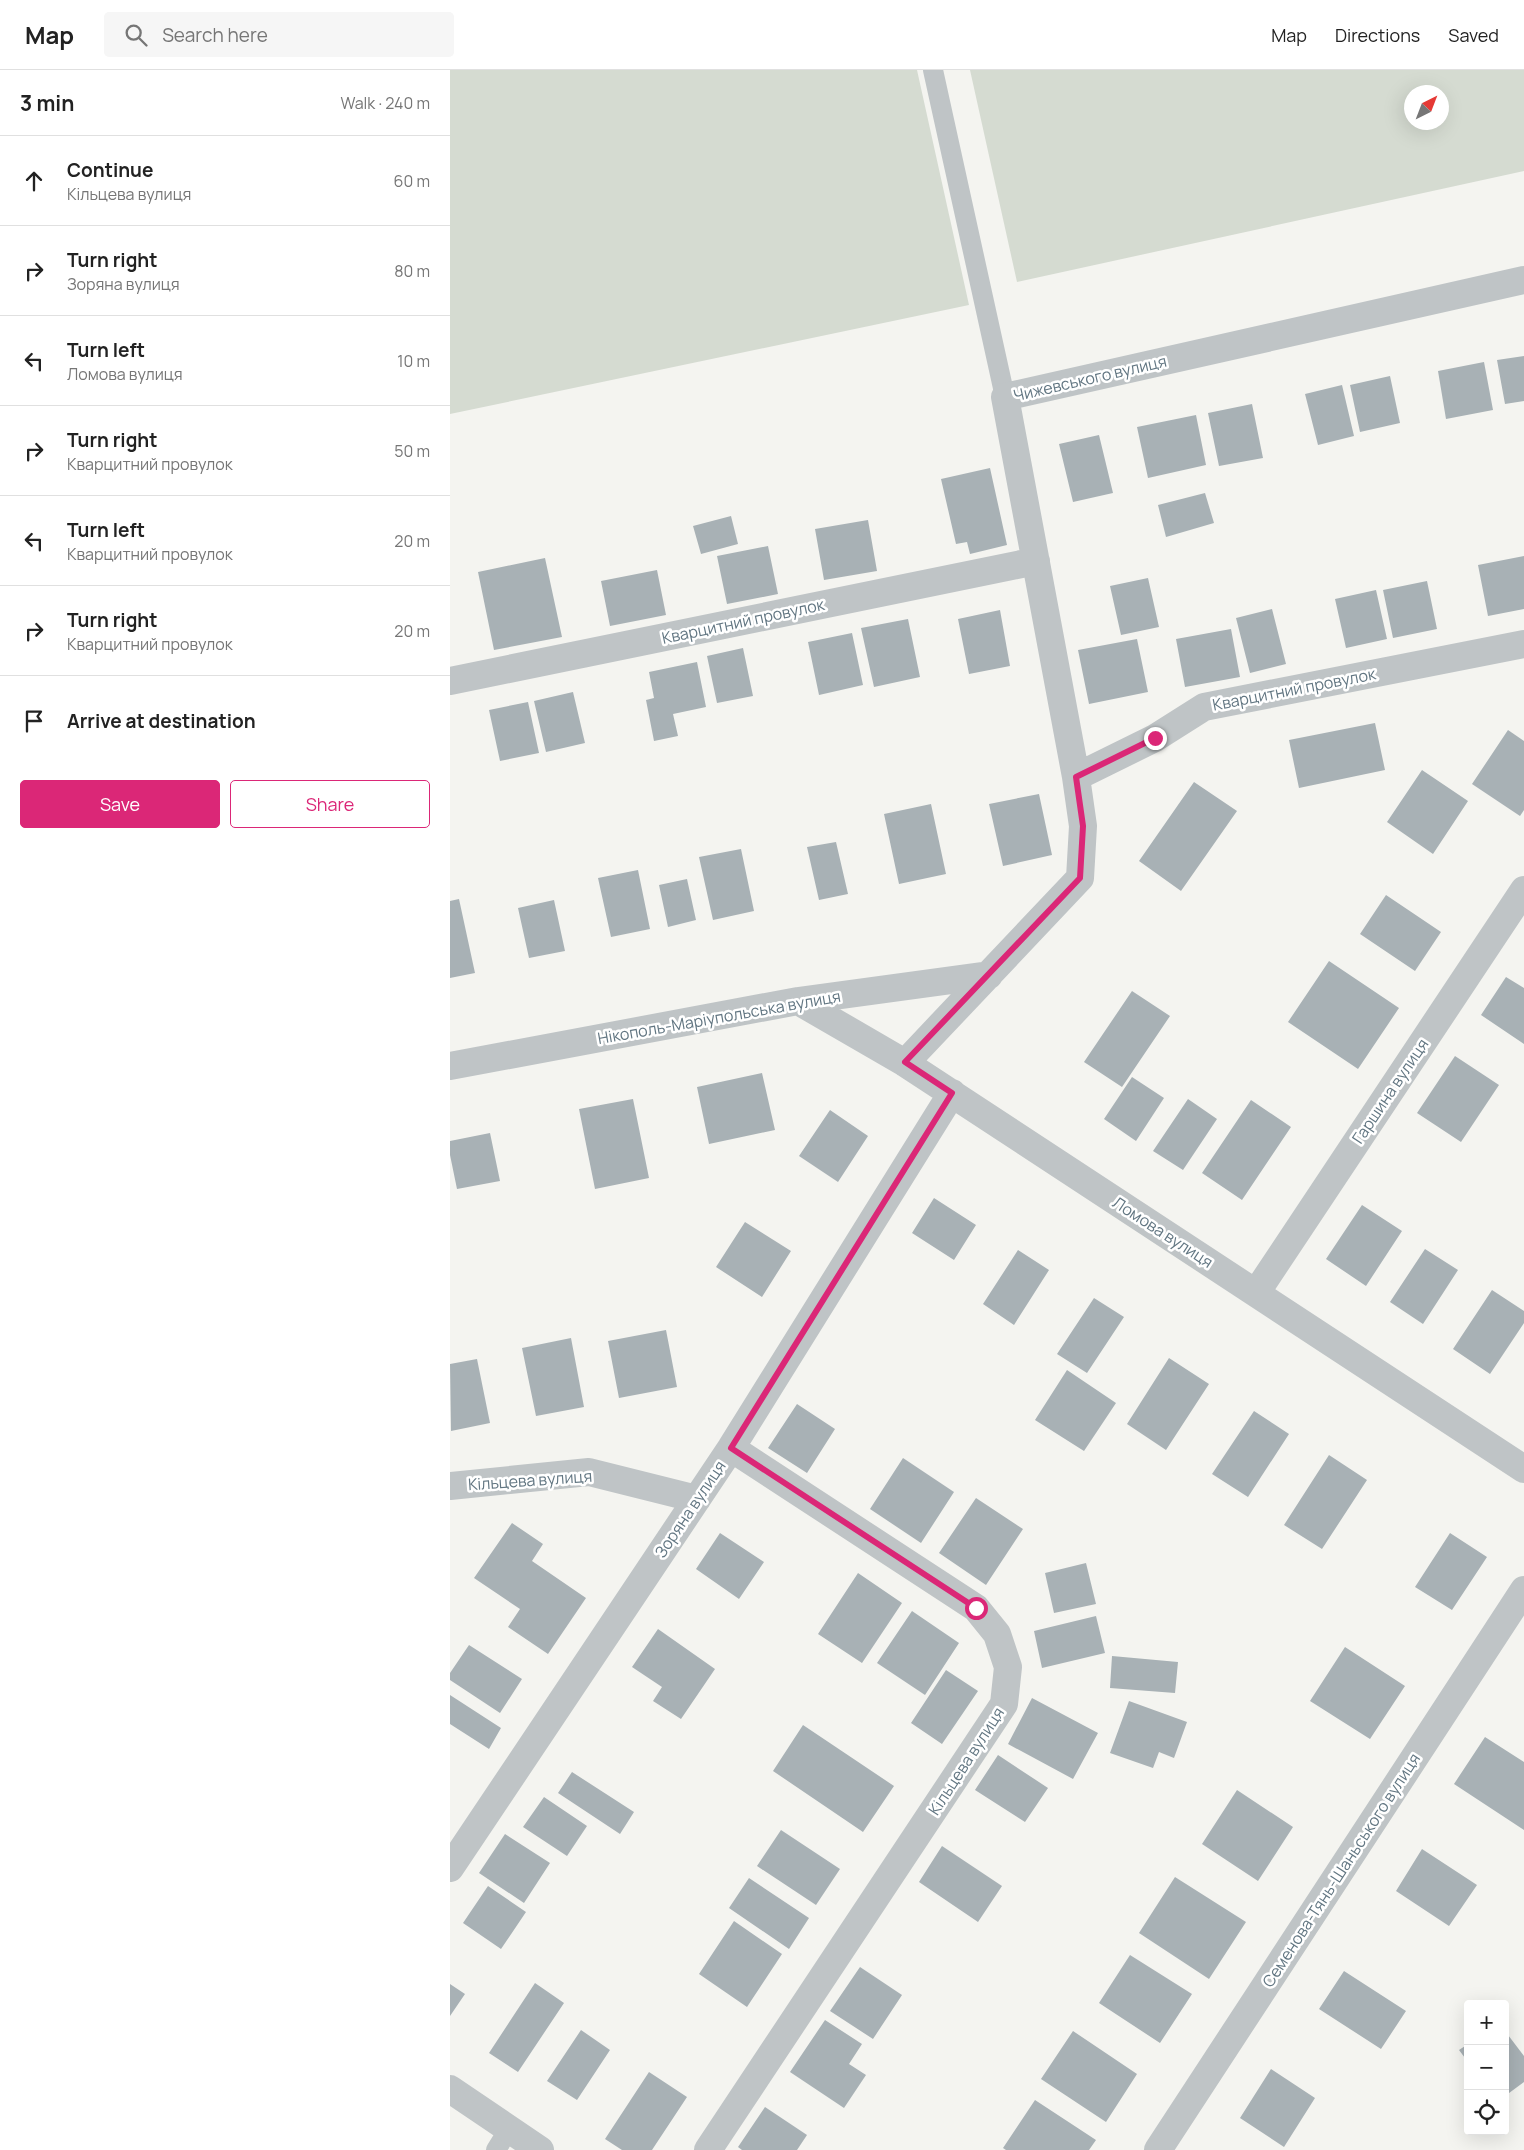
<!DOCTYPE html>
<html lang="en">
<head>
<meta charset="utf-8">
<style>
  body { margin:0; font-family:Manrope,sans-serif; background:#f6f6f6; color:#222 }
  .controls { position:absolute; right:15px; bottom:15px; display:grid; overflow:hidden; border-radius:5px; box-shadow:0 5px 20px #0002 }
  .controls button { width:45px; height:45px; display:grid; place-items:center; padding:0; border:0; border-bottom:1px solid #e0e0e0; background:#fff; color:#222; font:25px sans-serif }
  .compass { position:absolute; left:954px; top:15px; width:45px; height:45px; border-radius:50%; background:#fff; box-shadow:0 5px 20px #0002; rotate:42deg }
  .stop { position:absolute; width:15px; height:15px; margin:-11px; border:4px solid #db2777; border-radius:50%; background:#fff }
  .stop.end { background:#db2777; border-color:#fff; box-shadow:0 1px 5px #0008 }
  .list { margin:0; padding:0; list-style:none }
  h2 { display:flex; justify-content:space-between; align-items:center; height:65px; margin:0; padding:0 20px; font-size:21px }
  h2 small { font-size:16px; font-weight:400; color:#767676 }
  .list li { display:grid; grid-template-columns:32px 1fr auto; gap:15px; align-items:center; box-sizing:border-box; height:90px; padding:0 20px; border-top:1px solid #e0e0e0 }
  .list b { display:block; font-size:19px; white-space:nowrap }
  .list p { margin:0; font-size:16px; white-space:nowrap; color:#767676 }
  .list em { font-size:16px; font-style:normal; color:#767676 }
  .actions { display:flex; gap:10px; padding:15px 20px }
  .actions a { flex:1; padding:11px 0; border:1px solid #db2777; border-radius:5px; text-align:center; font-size:18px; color:#db2777 }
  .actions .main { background:#db2777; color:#fff }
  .icon { flex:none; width:28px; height:28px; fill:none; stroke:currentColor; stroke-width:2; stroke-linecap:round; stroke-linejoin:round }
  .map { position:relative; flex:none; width:1074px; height:2080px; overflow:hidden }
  header { display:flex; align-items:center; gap:30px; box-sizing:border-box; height:70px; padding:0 25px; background:#fff; border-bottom:1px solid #e0e0e0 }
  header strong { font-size:24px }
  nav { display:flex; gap:28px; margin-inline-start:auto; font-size:18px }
  .search { width:350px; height:45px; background:#f6f6f6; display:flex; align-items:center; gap:12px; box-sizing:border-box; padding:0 18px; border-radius:5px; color:#767676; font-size:19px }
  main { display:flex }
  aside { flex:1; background:#fff }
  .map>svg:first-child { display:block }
  .green { fill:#d5dbd1; fill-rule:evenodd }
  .building { fill:#a8b1b5 }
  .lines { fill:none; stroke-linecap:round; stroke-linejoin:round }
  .service { stroke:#bfc4c6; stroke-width:20 }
  .minor { stroke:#bfc4c6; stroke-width:28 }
  .route { stroke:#db2777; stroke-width:6 }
  .labels { text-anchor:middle; stroke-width:5; stroke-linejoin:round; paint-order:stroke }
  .street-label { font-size:16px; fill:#627682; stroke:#fff }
</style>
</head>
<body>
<header>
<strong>Map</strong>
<div class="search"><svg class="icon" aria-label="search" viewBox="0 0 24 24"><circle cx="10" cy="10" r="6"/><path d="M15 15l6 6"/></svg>Search here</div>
<nav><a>Map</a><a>Directions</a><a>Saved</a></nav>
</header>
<main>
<aside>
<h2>3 min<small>Walk · 240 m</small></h2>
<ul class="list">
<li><svg class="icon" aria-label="ahead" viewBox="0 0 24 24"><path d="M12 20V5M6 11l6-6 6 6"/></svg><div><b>Continue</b><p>Кільцева вулиця</p></div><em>60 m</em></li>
<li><svg class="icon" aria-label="right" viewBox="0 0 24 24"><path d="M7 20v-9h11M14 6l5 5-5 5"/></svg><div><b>Turn right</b><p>Зоряна вулиця</p></div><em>80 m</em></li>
<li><svg class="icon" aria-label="left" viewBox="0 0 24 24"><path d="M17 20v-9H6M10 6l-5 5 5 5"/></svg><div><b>Turn left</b><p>Ломова вулиця</p></div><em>10 m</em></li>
<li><svg class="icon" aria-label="right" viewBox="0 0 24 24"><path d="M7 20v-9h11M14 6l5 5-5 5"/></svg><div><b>Turn right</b><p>Кварцитний провулок</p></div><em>50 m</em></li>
<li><svg class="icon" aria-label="left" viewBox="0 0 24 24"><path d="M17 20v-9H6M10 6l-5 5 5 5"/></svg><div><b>Turn left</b><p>Кварцитний провулок</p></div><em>20 m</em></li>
<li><svg class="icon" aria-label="right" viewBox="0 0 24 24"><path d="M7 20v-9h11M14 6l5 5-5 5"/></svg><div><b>Turn right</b><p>Кварцитний провулок</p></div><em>20 m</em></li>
<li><svg class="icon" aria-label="arrive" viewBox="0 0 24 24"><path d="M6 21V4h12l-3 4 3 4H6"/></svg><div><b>Arrive at destination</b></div></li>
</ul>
<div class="actions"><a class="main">Save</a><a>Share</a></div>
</aside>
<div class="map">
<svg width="1074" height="2080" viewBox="0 0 1074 2080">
  <rect width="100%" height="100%" fill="#f4f4f0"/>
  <!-- green -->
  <path class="green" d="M0,0h467l52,235 -519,109z
    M520,0h554v101l-507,111zM962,22h30v30h-30z"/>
  <!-- building -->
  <path class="building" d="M1074,286v45l-19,3 -8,-44z
    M1034,292l9,48 -47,9 -8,-48z
    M940,306l10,47 -40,9 -10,-47z
    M892,315l12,51 -36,9 -13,-51z
    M802,334l11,54 -44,8 -11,-53z
    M746,345l10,50 -58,13 -11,-51z
    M649,365l14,58 -40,9 -14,-58z
    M540,398l17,77 -37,9 -3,-12 -11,2 -15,-65z
    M755,423l9,30 -48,14 -8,-32z
    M281,446l7,28 -37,10 -8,-28z
    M418,450l9,51 -53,9 -9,-51z
    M318,476l10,48 -51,10 -10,-48z
    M1074,486v53l-36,7 -10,-51z
    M95,488l17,79 -68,13 -16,-78z
    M207,500l9,45 -56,11 -9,-45z
    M698,508l11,49 -38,8 -11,-49z
    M977,511l10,48 -44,9 -10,-48z
    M926,520l11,49 -41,9 -11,-49z
    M822,539l14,55 -36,9 -14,-55z
    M550,540l10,56 -41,8 -11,-55z
    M458,549l12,58 -46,10 -13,-59z
    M781,559l9,48 -55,10 -9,-48z
    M402,563l11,52 -44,10 -11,-53z
    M687,569l11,53 -59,12 -11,-54z
    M293,578l10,48 -36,7 -10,-47z
    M247,592l9,45 -33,7 5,22 -24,5 -8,-41 8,-2 -5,-26z
    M123,622l12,51 -39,9 -12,-51z
    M78,632l11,51 -39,8 -11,-51z
    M925,653l10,47 -86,18 -10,-48z
    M1058,660l16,11v69l-4,6 -48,-32z
    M972,700l46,31 -35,53 -46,-32z
    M744,712l43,29 -56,80 -42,-30z
    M589,724l13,61 -49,11 -14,-62z
    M481,734l15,70 -47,10 -15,-70z
    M386,772l12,52 -29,6 -12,-53z
    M291,779l13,62 -41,9 -14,-63z
    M188,800l12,59 -39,8 -13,-59z
    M237,809l9,41 -28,7 -9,-42z
    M936,825l55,37 -26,39 -55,-37z
    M9,829l16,74 -25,5v-77z
    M104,830l11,51 -36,7 -11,-50z
    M879,891l70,47 -41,61 -70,-47z
    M1056,907l18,11v56l-43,-29z
    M682,921l38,25 -48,71 -38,-25z
    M1005,986l44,29 -38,57 -44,-29z
    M312,1003l13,57 -66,14 -12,-57z
    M682,1007l32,21 -28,43 -32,-22z
    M183,1029l16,79 -54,11 -16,-80z
    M738,1029l29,20 -34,51 -30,-19z
    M801,1030l40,27 -49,73 -40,-27z
    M380,1040l38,26 -30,46 -39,-26z
    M40,1063l10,48 -43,8 -7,-34v-14z
    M484,1128l42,27 -22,35 -42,-27z
    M912,1135l40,26 -36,55 -40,-27z
    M295,1152l46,29 -29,46 -46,-30z
    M975,1179l33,21 -35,54 -33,-22z
    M568,1180l31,20 -35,55 -31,-21z
    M1042,1220l32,21v12l-34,51 -37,-25z
    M644,1228l30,19 -37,56 -30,-19z
    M216,1260l11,57 -58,11 -11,-57z
    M121,1268l13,69 -48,9 -14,-68z
    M719,1288l40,26 -43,66 -39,-26z
    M27,1289l13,64 -39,8 -1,-67z
    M617,1300l49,33 -32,48 -49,-31z
    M347,1334l38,25 -28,44 -39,-25z
    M804,1341l35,23 -41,63 -36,-23z
    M879,1385l38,25 -45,69 -38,-24z
    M453,1388l51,34 -33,51 -51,-34z
    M526,1428l47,31 -37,56 -47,-32z
    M62,1453l31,21 -11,17 54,37 -38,56 -40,-27 12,-18 -46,-31z
    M270,1463l44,29 -25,37 -43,-30z
    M1000,1463l37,24 -35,53 -37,-23z
    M636,1493l10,41 -42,9 -9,-40z
    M408,1503l44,30 -40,60 -44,-29z
    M462,1541l47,32 -34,52 -48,-32z
    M646,1546l9,37 -63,15 -8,-37z
    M208,1559l57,40 -34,50 -28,-18 9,-14 -30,-20z
    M19,1575l53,34 -22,34 -50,-33v-7z
    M895,1577l60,39 -35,53 -60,-38z
    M662,1586l66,6 -3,31 -65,-5z
    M496,1600l32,21 -36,53 -31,-21z
    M0,1625l51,33 -12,21 -39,-25z
    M582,1628l66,35 -25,46 -65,-35z
    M679,1631l58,21 -13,36 -15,-6 -6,16 -43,-15z
    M353,1655l91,61 -31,46 -90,-61z
    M1035,1667l39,25v68l-70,-46z
    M548,1685l50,33 -23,34 -50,-32z
    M122,1702l62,40 -14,22 -62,-41z
    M787,1720l56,37 -35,54 -56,-37z
    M94,1727l43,29 -20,30 -44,-29z
    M331,1760l59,39 -24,36 -59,-39z
    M55,1764l45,29 -26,40 -45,-30z
    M492,1776l60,40 -24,36 -59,-40z
    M972,1779l55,36 -28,41 -53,-35z
    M725,1807l71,45 -37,57 -70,-46z
    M299,1808l60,40 -20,31 -60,-41z
    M38,1816l38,26 -25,37 -38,-26z
    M284,1851l48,33 -35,53 -48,-33z
    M680,1885l62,39 -32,49 -61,-40z
    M410,1897l42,28 -29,44 -43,-28z
    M894,1901l62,40 -25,38 -62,-40z
    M85,1913l29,20 -46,69 -29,-19z
    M0,1914l15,10 -15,22z
    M375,1950l37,24 -13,20 17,11 -22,33 -54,-36z
    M131,1960l29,20 -33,50 -30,-19z
    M623,1961l64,43 -31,48 -65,-43z
    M1055,1961l19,25v26l-19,14z
    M1018,1974v18l-9,-12z
    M821,1999l44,29 -31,49 -44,-29z
    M199,2002l38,25 -35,53h-30l-17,-11z
    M585,2030l61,40 -7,10h-83l-3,-2z
    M315,2037l42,28 -10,15h-55l-4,-3z"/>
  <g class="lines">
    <!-- service -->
    <path class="service" d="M483,0l72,327
      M46,2080l13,-21"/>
    <!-- minor -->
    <path class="minor" d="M0,611l586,-120
      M626,707l-71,-380 519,-117
      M348,931l107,62 619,406
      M455,993l175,-185 3,-52 -7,-49 79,-39 49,-31 320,-63
      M0,996l348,-65 191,-26
      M806,1223l268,-403
      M0,1416l139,-14 108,27
      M0,1798l281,-420 221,-355
      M0,2019l90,61
      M258,2080l296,-446 4,-37 -11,-33 -21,-26 -245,-160
      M708,2080l366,-560"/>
  </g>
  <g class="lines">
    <!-- route -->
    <path class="route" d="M526,1538l-245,-160 221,-355 -47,-31 175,-184 3,-52 -7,-49 79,-39"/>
  </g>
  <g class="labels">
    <!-- street labels -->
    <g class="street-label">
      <text transform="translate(640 308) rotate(-13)" y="6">Чижевського вулиця</text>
      <text transform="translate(293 551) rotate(-12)" y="6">Кварцитний провулок</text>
      <text transform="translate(844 619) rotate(-11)" y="6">Кварцитний провулок</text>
      <text transform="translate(269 947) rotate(-10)" y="6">Нікополь-Маріупольська вулиця</text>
      <text transform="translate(940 1021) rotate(-56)" y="6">Гаршина вулиця</text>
      <text transform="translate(713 1162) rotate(33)" y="6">Ломова вулиця</text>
      <text transform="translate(80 1410) rotate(-4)" y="6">Кільцева вулиця</text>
      <text transform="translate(240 1439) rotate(-56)" y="6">Зоряна вулиця</text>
      <text transform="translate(516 1691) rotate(-57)" y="6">Кільцева вулиця</text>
      <text transform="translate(891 1800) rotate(-57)" y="6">Семенова-Тянь-Шаньського вулиця</text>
    </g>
  </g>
</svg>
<div class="controls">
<button>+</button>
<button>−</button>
<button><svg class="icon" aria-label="locate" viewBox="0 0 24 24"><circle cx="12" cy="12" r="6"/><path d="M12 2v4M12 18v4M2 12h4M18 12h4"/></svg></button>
</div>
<svg class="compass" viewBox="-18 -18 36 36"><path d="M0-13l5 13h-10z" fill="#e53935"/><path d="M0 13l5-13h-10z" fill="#767676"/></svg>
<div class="stop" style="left:526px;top:1538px"></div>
<div class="stop end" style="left:705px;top:668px"></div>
</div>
</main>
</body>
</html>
